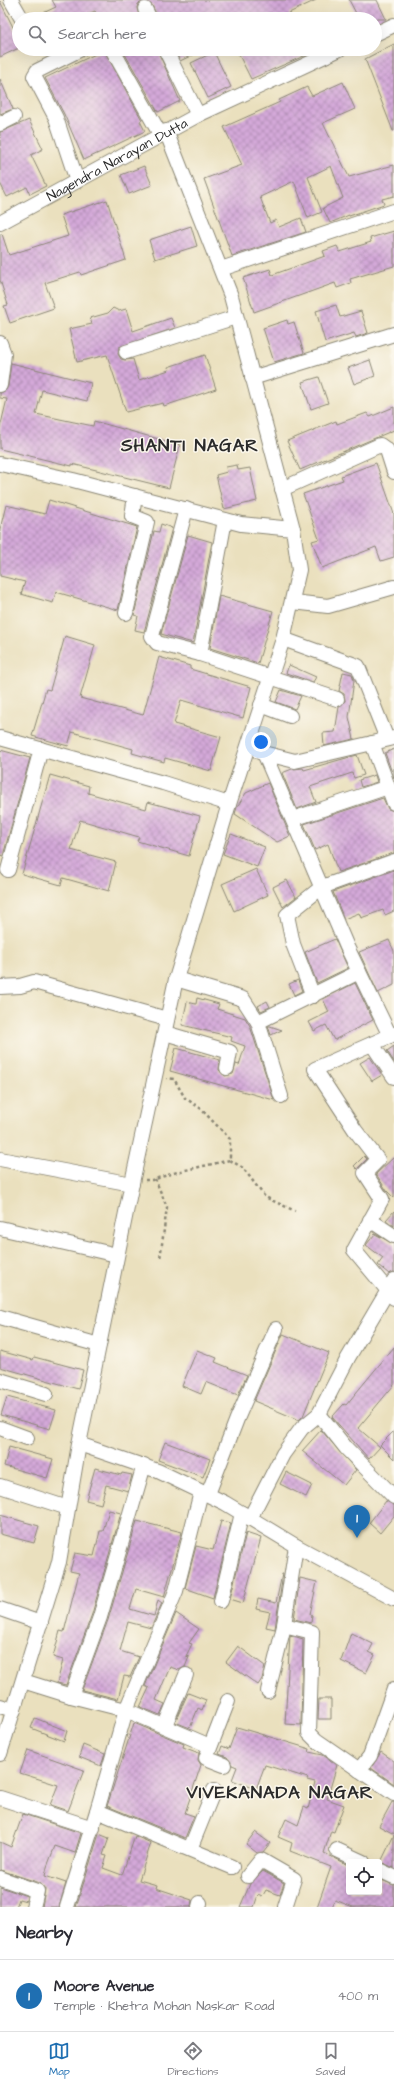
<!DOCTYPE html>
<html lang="en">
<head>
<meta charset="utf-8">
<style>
  body { margin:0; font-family:"Architects Daughter",sans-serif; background:#f2f2f3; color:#2b2b33 }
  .controls { position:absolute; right:12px; bottom:12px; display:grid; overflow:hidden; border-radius:4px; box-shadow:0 4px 16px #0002 }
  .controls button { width:36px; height:36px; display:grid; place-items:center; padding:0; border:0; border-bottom:1px solid #e1e1e2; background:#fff; color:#2b2b33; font:20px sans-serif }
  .you { position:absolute; left:261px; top:742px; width:14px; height:14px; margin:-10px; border:3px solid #fff; border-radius:50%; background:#1a73e8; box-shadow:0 0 0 6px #1a73e833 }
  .badge { display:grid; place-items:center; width:26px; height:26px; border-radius:50%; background:#1f6fb2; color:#fff; font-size:13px; font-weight:700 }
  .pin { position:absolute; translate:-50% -33px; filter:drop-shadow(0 1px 2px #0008) }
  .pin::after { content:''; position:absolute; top:21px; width:14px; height:12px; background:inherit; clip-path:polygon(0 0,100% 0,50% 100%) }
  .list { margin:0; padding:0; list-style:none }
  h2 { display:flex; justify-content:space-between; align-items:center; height:52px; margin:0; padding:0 16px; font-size:17px }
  h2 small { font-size:13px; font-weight:400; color:#7c7c81 }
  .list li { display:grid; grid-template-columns:26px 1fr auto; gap:12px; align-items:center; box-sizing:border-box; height:72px; padding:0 16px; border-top:1px solid #e1e1e2 }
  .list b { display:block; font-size:15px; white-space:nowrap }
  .list p { margin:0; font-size:13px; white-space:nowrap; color:#7c7c81 }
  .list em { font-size:13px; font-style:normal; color:#7c7c81 }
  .icon { flex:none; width:22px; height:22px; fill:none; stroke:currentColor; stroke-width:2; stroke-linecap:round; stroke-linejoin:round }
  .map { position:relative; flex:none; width:394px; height:1907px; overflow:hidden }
  .search { position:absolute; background:#fff; box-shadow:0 4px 16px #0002; left:12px; right:12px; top:12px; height:44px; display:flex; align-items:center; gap:10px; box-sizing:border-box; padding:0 14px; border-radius:22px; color:#7c7c81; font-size:15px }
  .sheet { height:124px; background:#fff }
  nav { display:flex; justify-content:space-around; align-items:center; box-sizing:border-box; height:56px; border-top:1px solid #e1e1e2; background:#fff; font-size:11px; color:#7c7c81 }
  nav a { display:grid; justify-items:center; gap:2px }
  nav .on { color:#1f6fb2 }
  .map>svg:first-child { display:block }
  .building { fill:url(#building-cross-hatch) }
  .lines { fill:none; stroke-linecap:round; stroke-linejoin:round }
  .minor-casing { stroke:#8a8674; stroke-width:16 }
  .path { stroke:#8a8674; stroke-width:2.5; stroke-dasharray:3 3; stroke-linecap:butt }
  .minor { stroke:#fff; stroke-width:14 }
  .labels { text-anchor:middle; stroke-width:3; stroke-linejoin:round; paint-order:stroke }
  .street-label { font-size:14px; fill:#2b2b2b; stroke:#fbf7ec }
  .district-label { font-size:18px; font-weight:bold; letter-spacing:1px; fill:#2b2b2b; stroke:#fbf7ec }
</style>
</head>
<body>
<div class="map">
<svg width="394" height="1907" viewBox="0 0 394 1907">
  <defs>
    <pattern id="building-cross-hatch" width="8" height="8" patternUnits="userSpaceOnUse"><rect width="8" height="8" fill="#d4a9d9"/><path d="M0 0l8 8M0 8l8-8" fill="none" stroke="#ac8ab0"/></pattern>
  </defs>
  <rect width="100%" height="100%" fill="#fbf7ec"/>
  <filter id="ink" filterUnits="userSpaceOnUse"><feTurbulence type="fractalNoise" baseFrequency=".025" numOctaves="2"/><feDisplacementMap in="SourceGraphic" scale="8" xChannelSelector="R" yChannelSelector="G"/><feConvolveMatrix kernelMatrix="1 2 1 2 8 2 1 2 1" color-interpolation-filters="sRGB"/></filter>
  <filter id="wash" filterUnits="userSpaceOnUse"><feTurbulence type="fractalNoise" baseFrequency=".012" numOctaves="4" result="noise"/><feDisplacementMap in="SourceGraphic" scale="16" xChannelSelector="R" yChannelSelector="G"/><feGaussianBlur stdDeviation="0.9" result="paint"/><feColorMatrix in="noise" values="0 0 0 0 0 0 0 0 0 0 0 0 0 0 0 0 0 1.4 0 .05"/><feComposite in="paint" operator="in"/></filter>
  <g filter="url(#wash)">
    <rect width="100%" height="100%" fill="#eae0be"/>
    <g id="blocks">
      <!-- building -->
      <path class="building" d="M52,0h264l-27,13 2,6h-133l-6,-14 -7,-4 -7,3 -1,4 3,11h-41l-4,-8 -18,8h-47l26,-12z
        M349,0h28l9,19h-27z
        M0,1l19,38v9l-19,9z
        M394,44v87h-1l-28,-72z
        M122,49h35l23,52 -22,11z
        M174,49h31l-25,12z
        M236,49h84l-69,30z
        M104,50l38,70 -2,1 5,10 -61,29 -20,-46 -19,-36z
        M214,52l17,35 -23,11 -17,-35z
        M0,79l13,30 -13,5z
        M343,82l12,27 -32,14 26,54 45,-12v31l-12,3 2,5 -35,12v-1l-19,8 -7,-15 20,-10 -12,-32 -23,11 14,35 -14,6 -14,-37 -34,16 10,26 6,-3 3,7 22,-9 5,14 -74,24 -28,-77 38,-14 -18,-38 56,-25 -1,-2 28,-13 5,9z
        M29,120l14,29 -12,6 15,31 -16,8 -3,-7 -20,10 -7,-14v-51z
        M144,166l8,19 -23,9 -8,-19z
        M107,200l19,60 -45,15 -1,-3 -35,11 9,25 -44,15 -6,-17 4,-1 -8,-25v-46h2l7,21 59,-19 -7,-21z
        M191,226l6,20 -42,13 -6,-19z
        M394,231v35l-44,13 1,4 -14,5 -2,-5 -81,29 -11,-34 27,-9 2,6 53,-19 -2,-5 14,-5 3,6 31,-10 -1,-4z
        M336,305l4,12 21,-6 7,22 -12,4 -2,-4 -29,9 -9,-31z
        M113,308l6,3 7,-2 7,22 38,-13 4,10 -56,19 -1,7 3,5 4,1 8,-1 6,21 30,-10 -1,-3 37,-12 11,34 -52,17 -1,-3 -37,9 -19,-57 -30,7 -8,-33 23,-5 -2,-6 18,-5z
        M287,320l1,4 6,-2 10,31 -30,9 -11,-34z
        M370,360l5,16 -21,8 -6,-16z
        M11,363l80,20 -4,18 -45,-11 -6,24 57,12 1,-5 86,24 -11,43 -97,-24v2l-72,-17v-21l7,-29 -7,-1v-5l6,-3 2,-4z
        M319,377l9,26 -17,6 -9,-27z
        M394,407v23l-94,40 -13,-29 49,-20 1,3 30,-11 3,4z
        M376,463l18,51v43l-13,4 -5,-14 -54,21 -10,-27 7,-2 -16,-45 40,-14 -2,-4z
        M237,465l1,5 12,-2 7,33 -33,8 -8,-34 11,-3 -1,-5z
        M49,500l88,27 -19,83 -62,-18 -3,11 -32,-9 4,-12 -25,-6v-47l6,-24 39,9z
        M161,524l11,4 -28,104 -9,-2 3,-14 -4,-1 20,-84 5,1z
        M188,535l24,7 -19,101 -32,-9z
        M219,596l54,15 -15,52 -48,-15z
        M65,636l30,9 -15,53 63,17 16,-58 31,9v3l61,18 -8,31 -62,-18 -7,24 47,13 -10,34 -46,-13 -1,4 -32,-9 1,-4 -61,-17 -4,14 -36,-10 14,-47 4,1z
        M289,665l27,12 -3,5 -27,-9z
        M343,672l9,2 2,6 -5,37 5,22 -30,7 -1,-13 12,-1 4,-25 6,-6 -1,-7 -5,-3z
        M281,690l20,6 -6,13 -19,-7z
        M394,749v29l-9,-25z
        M0,750l30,8 -27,98 -3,-1z
        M357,755l7,20 -10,3 -2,-5 -42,14 6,15 -19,7 -15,-36 10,-4 11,-1 1,2z
        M50,775l39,11 -1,7 58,16 2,-7 52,14 -11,40 -52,-15 2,-4 -59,-17 -9,30 45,12 -7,29 -46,-13 -2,7 -39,-11z
        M375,775l2,7 -16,5 -2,-7z
        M268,783l22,53 -13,6 -42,-28 2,-7 9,-14z
        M383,798l5,11 6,2v42l-56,19 -10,-28 -13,6 -11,-26z
        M231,834l34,13 -8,20 -34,-13z
        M256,869l12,26 -34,16 -12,-27z
        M394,870v41l-9,4 -2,-5 -22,8 -2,-5 -15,6 -11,-27z
        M287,880l9,17 -13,10 -10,-20z
        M335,939l13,29 -31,15 -12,-31z
        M389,940l5,11v34l-16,8 -19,-41z
        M298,980l4,11 -8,4 -5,-11z
        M355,983l18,37 -39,20 -8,-15 -12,6 -5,-9 20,-10 -6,-13z
        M197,998l22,6 -2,5 28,9 5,8 24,74 -104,-29 6,-23 44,12 -1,10 6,6 8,-2 3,-10 3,1 6,-19 -14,-5 1,-4 -50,-12 5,-23 9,2z
        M267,1001l3,6 -9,4 -3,-5z
        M268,1026h2l12,4 -11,5z
        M394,1046v16l-7,-11z
        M370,1057l12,18 -10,6 -12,-18z
        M364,1156l3,3 -10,10 -3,-3z
        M394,1157v41l-7,-7 -11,-17z
        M394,1211v15l-8,-6z
        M375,1234l19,10v28l-5,2 -11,-9 5,-7 -17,-13z
        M283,1334l46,19 -26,63 -4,4 -45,-19z
        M394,1347v38l-36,43 22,19 -11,12 -37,-42 12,-13 2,1z
        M197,1350l20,8 -2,4 32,13 -9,20 -32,-13 -5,12 -19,-8z
        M0,1351l33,9 1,-3 49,13 -5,19 -78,-22z
        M7,1397l49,13 -6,19 -49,-14z
        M321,1430l35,40 -12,15 -42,-34z
        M394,1431v28l-14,-14z
        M165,1442l45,17 -7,18 -45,-17z
        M9,1447l44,12 -6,19 -43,-12z
        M95,1468l26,7 1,-2 10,2 -4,16 -22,-6 -5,19 -15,-4z
        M286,1472l26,13 -6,12 -26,-13z
        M386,1501l8,4v11l-14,17 -11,-10z
        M109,1510l12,3 -29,101 -26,71 -9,-2 6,-23 -10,-3 7,-26 4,1 15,-59 -9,-2 5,-18 19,3 6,-25h3z
        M0,1515l39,11 -5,17 -34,-9z
        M137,1521l45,11 -18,65 -28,-8 -6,20 24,7 4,-16 4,3 -11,25 -23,-6 -8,29 19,6 -9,20 -6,-1 -6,23 -36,-9 26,-70z
        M221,1521l10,2 -18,75 -28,-10 11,-42 17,4z
        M246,1533l15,5 -18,65 -13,-4z
        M282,1574h1l-8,55 -9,-2 4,-15 -14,-3 2,-10 18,4z
        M300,1578l17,4 -7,32 2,1 -1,8 -17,-4z
        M176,1613l23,16 -10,14 3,1 -6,12 3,1 -4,10 -6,3 -9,-3 -14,33 9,4 -5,11 -20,-8 9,-19 -4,-2z
        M351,1633l22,11 -4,8 6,3 -9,18 -25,-12z
        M290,1635l13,4 -2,86 -16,-1z
        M238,1646l27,20 -3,13 -4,6 -32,-23z
        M188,1693l18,7 -4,10 -4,-2 -8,20 -15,-6z
        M319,1699h12v20h-13z
        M35,1718l32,13 -3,10 -33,-13z
        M134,1723l50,21 -1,3 16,6 -1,7 3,5 -16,48 9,3 -9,22 -78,-32z
        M237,1727l73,22 -1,3 14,3 14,10 -10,34 17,6 -10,27 -3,-1 -7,22 25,12v27h30v-13l15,6v22h-41l-18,-7 -3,7h-15l14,-40 -41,-16 2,-8 -14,-6 8,-18 12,6 6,-18 4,2 7,-27 -8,-2 1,-2 -43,-13 -9,24 -24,-9 5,-13 -5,-2 -5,-8 -8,-3 3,-8 7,3z
        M83,1745l22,9 -4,12 -22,-9z
        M28,1750l56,20 -16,41 -18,-6 8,-20 -38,-12z
        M381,1752l13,9v23l-23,-16z
        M392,1802h2v32l-15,-8z
        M23,1814l58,19 -6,20 -20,-7 -8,21 -2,9 21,7 -7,24h-17l3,-18 -5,-6 -40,-13v-28l11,5z
        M255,1832l15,11 -7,9 -6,1 -11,-9z
        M99,1834l10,4 -6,17 4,1 -4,12 19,7 13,-39 16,7 -12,37 18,5 -1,3 36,12 -1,7h-115z
        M394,1835v33l-13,-6z
        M263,1871l21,12 -4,12 -14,-5 -4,7 -4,-2 -4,12h-14l10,-23z
        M0,1887l27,9 -1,5 -7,-2 -3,8h-16z"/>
    </g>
  </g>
  <g filter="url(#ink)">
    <use href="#blocks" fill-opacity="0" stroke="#8a8674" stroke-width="1"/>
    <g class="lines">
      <defs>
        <g id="minor">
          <path d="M11,0l11,19"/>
          <path d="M145,9l5,10"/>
          <path d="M375,34l19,-9"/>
          <path d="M112,49l48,85"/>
          <path d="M165,49l33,66"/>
          <path d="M0,124l14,-7"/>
          <path d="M77,181l-21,-63 -22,-42 3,-5 44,-22"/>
          <path id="s1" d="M0,223l198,-108 142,-66"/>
          <path d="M221,269l173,-58"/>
          <path d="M0,343l4,11 -4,31"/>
          <path d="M126,352l110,-35"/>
          <path d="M252,378l142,-44"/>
          <path d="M0,464l73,16 168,44 52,5"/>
          <path d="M282,489l98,-44 7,5 7,22"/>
          <path d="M186,509l-34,127 5,7 43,11 137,45"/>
          <path d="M293,602l35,4 66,-19"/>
          <path d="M126,613l21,-91 -15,-6 3,-20"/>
          <path d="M283,639l75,27 29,73"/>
          <path d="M200,654l25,-134"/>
          <path d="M261,705l29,11"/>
          <path d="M0,738l163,45 66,21"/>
          <path d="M372,743l22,60"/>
          <path d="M259,752l36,9 99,-23"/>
          <path d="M264,753l83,194 43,89"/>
          <path d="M293,819l95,-32"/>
          <path d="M8,870l33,-121"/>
          <path d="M176,979l67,20 15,23 23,74"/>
          <path d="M0,987l20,-1 14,-4 133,37"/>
          <path d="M313,996l-20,-52 -6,-29 35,-28 72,-26"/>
          <path d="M258,1022l101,-50"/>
          <path d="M165,1033l65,19 -3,16"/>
          <path d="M394,1034l-79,35 40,61 23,30 -13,13 17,26 -28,51 40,48"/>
          <path d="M372,1044l22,33"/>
          <path d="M0,1159l132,25"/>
          <path d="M370,1220l24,16"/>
          <path d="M0,1228l117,27"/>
          <path d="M0,1317l99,28"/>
          <path d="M0,1380l46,14"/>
          <path d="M319,1414l27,34 48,49"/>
          <path d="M0,1428l27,10"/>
          <path d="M79,1444l79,27 67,32 71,43 98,53"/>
          <path d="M0,1486l68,22"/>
          <path d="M208,1494l29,-75 39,-90"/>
          <path d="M250,1518l33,-64 19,-26 17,-14 29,-56 46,-78"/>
          <path d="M296,1546l-12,79 28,7 -3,101 7,7 78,54"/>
          <path d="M221,1601l21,-88"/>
          <path d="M0,1609l41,14"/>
          <path d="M23,1681l48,15 55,14 84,36"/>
          <path d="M268,1691l17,-69"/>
          <path d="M71,1696l29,-79 44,-152"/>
          <path d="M0,1706l14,4"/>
          <path d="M165,1725l21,-50"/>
          <path d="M0,1754l59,-192 20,-118 54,-266 43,-199 53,-175 54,-165 16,-69 -6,-41 -62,-233 -65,-165"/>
          <path d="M224,1765l-18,-7 22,-57"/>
          <path d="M359,1770l11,-14 24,-67"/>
          <path d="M0,1798l93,30"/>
          <path d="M97,1811l29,-101 50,-119 25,-99"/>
          <path d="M190,1849l24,-59"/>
          <path d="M337,1850l26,12"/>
          <path d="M379,1870l15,7"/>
          <path d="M248,1876l13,-16 33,19 -9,28"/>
          <path d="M0,1878l37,13 -4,16"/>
          <path d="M67,1907l30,-96 135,56"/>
          <path d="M199,1907l1,-4"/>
        </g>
      </defs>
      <!-- minor casing -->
      <use href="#minor" class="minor-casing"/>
      <!-- path -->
      <path class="path" d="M230,1160l13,8 22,29 30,14
        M155,1179l12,28 -7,52
        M145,1180h7l25,-8 53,-12v-21l-30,-31 -15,-10 -11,-19 -7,-1"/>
      <!-- minor -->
      <use href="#minor" class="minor"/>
    </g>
  </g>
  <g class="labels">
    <!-- street labels -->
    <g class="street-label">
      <text dy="5" stroke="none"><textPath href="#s1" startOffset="133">Nagendra Narayan Dutta</textPath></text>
    </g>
    <!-- district labels -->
    <g class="district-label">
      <text x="190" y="451">SHANTI NAGAR</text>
      <text x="280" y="1798">VIVEKANADA NAGAR</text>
    </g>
  </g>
</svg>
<div class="controls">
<button><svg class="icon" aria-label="locate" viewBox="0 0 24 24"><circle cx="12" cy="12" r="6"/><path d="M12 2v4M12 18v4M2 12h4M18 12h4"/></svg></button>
</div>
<div class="you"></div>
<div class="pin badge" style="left:357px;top:1538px">1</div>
<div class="search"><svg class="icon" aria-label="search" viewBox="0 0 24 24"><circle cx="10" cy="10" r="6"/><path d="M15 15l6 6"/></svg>Search here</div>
</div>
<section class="sheet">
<h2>Nearby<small></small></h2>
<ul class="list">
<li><span class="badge">1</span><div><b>Moore Avenue</b><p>Temple · Khetra Mohan Naskar Road</p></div><em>400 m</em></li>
</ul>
</section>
<nav>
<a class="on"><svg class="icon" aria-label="map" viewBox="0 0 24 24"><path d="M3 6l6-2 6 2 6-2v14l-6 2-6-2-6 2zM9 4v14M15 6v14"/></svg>Map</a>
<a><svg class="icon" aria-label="directions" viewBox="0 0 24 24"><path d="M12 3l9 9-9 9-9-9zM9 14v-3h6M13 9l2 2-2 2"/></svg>Directions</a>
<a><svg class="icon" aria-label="saved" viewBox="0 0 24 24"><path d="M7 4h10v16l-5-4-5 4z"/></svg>Saved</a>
</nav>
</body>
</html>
